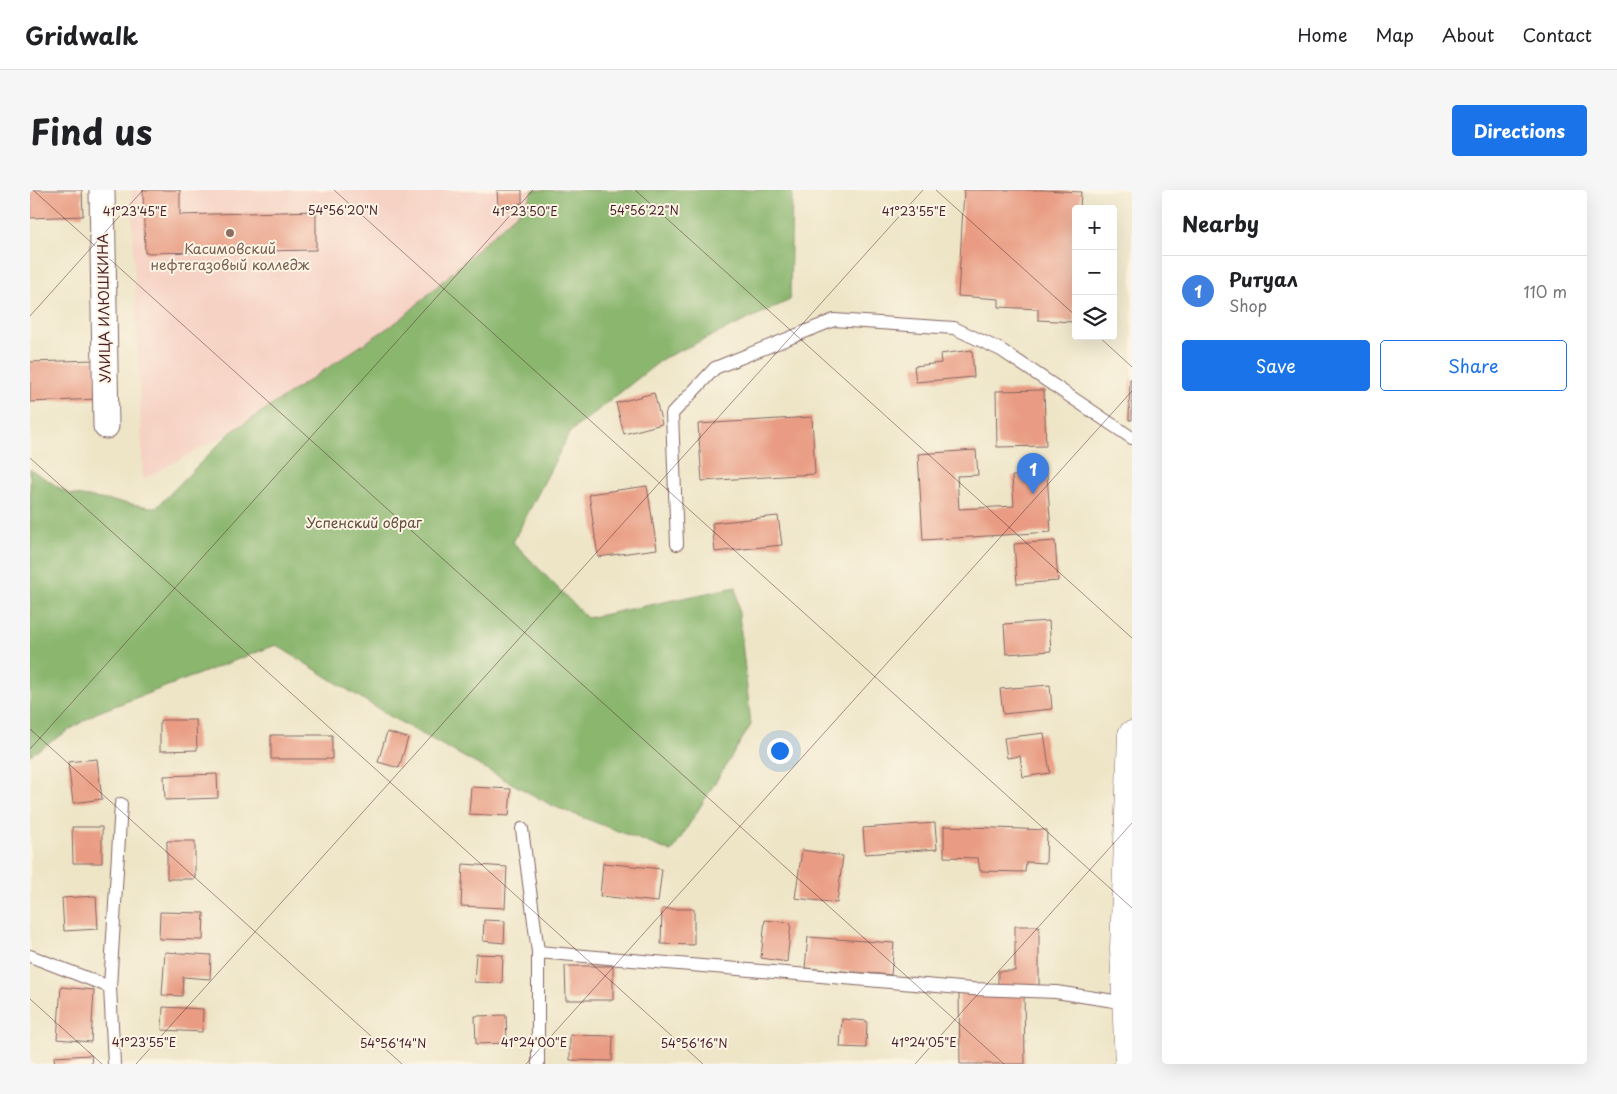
<!DOCTYPE html>
<html lang="en">
<head>
<meta charset="utf-8">
<style>
  body { margin:0; font-family:"Playpen Sans",sans-serif; background:#f6f6f6; color:#202124 }
  .controls { position:absolute; right:15px; top:15px; display:grid; overflow:hidden; border-radius:5px; box-shadow:0 5px 20px #0002 }
  .controls button { width:45px; height:45px; display:grid; place-items:center; padding:0; border:0; border-bottom:1px solid #e0e0e0; background:#fff; color:#202124; font:25px sans-serif }
  .you { position:absolute; left:749px; top:560px; width:18px; height:18px; margin:-12px; border:4px solid #fff; border-radius:50%; background:#1a73e8; box-shadow:0 0 0 8px #1a73e833 }
  .badge { display:grid; place-items:center; width:32px; height:32px; border-radius:50%; background:#1a73e8; color:#fff; font-size:16px; font-weight:700 }
  .pin { position:absolute; translate:-50% -41px; filter:drop-shadow(0 1px 2px #0008) }
  .pin::after { content:''; position:absolute; top:26px; width:18px; height:15px; background:inherit; clip-path:polygon(0 0,100% 0,50% 100%) }
  .list { margin:0; padding:0; list-style:none }
  h2 { display:flex; justify-content:space-between; align-items:center; height:65px; margin:0; padding:0 20px; font-size:21px }
  h2 small { font-size:16px; font-weight:400; color:#757577 }
  .list li { display:grid; grid-template-columns:32px 1fr auto; gap:15px; align-items:center; box-sizing:border-box; height:70px; padding:0 20px; border-top:1px solid #e0e0e0 }
  .list b { display:block; font-size:19px; white-space:nowrap }
  .list p { margin:0; font-size:16px; white-space:nowrap; color:#757577 }
  .list em { font-size:16px; font-style:normal; color:#757577 }
  .actions { display:flex; gap:10px; padding:15px 20px }
  .actions a { flex:1; padding:11px 0; border:1px solid #1a73e8; border-radius:5px; text-align:center; font-size:18px; color:#1a73e8 }
  .actions .main { background:#1a73e8; color:#fff }
  .icon { flex:none; width:28px; height:28px; fill:none; stroke:currentColor; stroke-width:2; stroke-linecap:round; stroke-linejoin:round }
  .map { position:relative; flex:none; width:1102px; height:874px; overflow:hidden; border-radius:5px }
  header { display:flex; align-items:center; gap:30px; box-sizing:border-box; height:70px; padding:0 25px; background:#fff; border-bottom:1px solid #e0e0e0 }
  header strong { font-size:24px }
  nav { display:flex; gap:28px; margin-inline-start:auto; font-size:18px }
  .intro { display:flex; align-items:center; justify-content:space-between; box-sizing:border-box; height:120px; padding:0 30px }
  h1 { margin:0; font-size:35px }
  .button { padding:12px 22px; border-radius:5px; background:#1a73e8; color:#fff; font-size:18px; font-weight:700 }
  main { display:flex; gap:30px; padding:0 30px }
  aside { flex:1; background:#fff; border-radius:5px; box-shadow:0 5px 20px #0002 }
  .map>svg:first-child { display:block }
  .built { fill:#f6d2c4 }
  .forest { fill:#8ab66e; stroke:#6a6a4c }
  .building { fill:#e99c83 }
  .lines { fill:none; stroke-linecap:round; stroke-linejoin:round }
  .service-casing { stroke:#836462; stroke-width:14 }
  .minor-casing { stroke:#836462; stroke-width:27 }
  .tertiary-casing { stroke:#836462; stroke-width:29 }
  .service { stroke:#fff; stroke-width:12 }
  .minor { stroke:#fff; stroke-width:25 }
  .tertiary { stroke:#fff; stroke-width:28 }
  .ticks { fill:none; stroke:#4a1f2b; stroke-width:1; stroke-opacity:0.45 }
  .education-dot { fill:#8d6e63; stroke:#fcf5e5; stroke-width:2 }
  .labels { text-anchor:middle; stroke-width:4; stroke-linejoin:round; paint-order:stroke }
  .education-label { font-size:14px; fill:#785e54; stroke:#fcf5e5 }
  .street-label { font-size:14px; fill:#4a1f2b; stroke:#fcf5e5 }
  .park-label { font-size:14px; fill:#634c40; stroke:#fcf5e5 }
  .ticks-label { font-size:12px; text-anchor:middle; fill:#4a1f2b; stroke:#fcf5e5; stroke-width:4; stroke-linejoin:round; paint-order:stroke }
</style>
</head>
<body>
<header>
<strong>Gridwalk</strong>
<nav><a>Home</a><a>Map</a><a>About</a><a>Contact</a></nav>
</header>
<div class="intro"><h1>Find us</h1><a class="button">Directions</a></div>
<main>
<div class="map">
<svg width="1102" height="874" viewBox="0 0 1102 874">
  <rect width="100%" height="100%" fill="#fcf5e5"/>
  <filter id="ink" filterUnits="userSpaceOnUse"><feTurbulence type="fractalNoise" baseFrequency=".02" numOctaves="2"/><feDisplacementMap in="SourceGraphic" scale="10" xChannelSelector="R" yChannelSelector="G"/><feConvolveMatrix kernelMatrix="1 2 1 2 8 2 1 2 1" color-interpolation-filters="sRGB"/></filter>
  <filter id="wash" filterUnits="userSpaceOnUse"><feTurbulence type="fractalNoise" baseFrequency=".0096" numOctaves="4" result="noise"/><feDisplacementMap in="SourceGraphic" scale="20" xChannelSelector="R" yChannelSelector="G"/><feGaussianBlur stdDeviation="1.12" result="paint"/><feColorMatrix in="noise" values="0 0 0 0 0 0 0 0 0 0 0 0 0 0 0 0 0 1.4 0 .05"/><feComposite in="paint" operator="in"/></filter>
  <g filter="url(#wash)">
    <rect width="100%" height="100%" fill="#eee5c7"/>
    <!-- built -->
    <path class="built" d="M101,0h548l-536,289z"/>
    <!-- forest -->
    <path class="forest" d="M503,0h259l-2,110 -126,58 -94,74 -57,110 74,76 149,-31 15,138 -79,127 -119,-46 -160,-88 -117,-73 -180,68 -66,42v-286l39,25 87,14 74,-75 171,-114 124,-113z"/>
    <g id="blocks">
      <!-- building -->
      <path class="building" d="M0,0h52l1,26 -53,2z
        M113,0h37v25l136,-4v39l-171,3z
        M467,0h25v13l-24,5z
        M934,0h79l38,2 -1,17h-4l-2,113 -36,-2v-11l-39,-2v-8l-41,-3z
        M942,160l2,27 -58,5 -2,-16 27,-3 -1,-9z
        M65,170l2,39 -67,3v-40z
        M1100,189h2v41h-3z
        M1014,200l2,56 -49,1 -1,-56z
        M624,203l8,31 -38,10 -8,-31z
        M782,227l3,57 -113,7 -4,-57z
        M946,260l2,25 -21,1 2,33 55,-3 -2,-30 35,-2 4,58 -128,8 -5,-86z
        M617,296l10,63 -59,8 -9,-63z
        M748,326l4,29 -67,7 -3,-29z
        M1025,351l3,40 -41,3 -3,-40z
        M1019,431l2,30 -45,3 -2,-30z
        M1020,495l2,24 -49,5 -3,-25z
        M130,530h36l1,30 -37,1z
        M357,542l21,6 -9,30 -21,-6z
        M1014,543l6,40 -27,4 -3,-21 -13,2 -3,-20z
        M241,545h61v24h-61z
        M67,569l5,40 -29,4 -5,-41z
        M187,584l1,24 -53,2 -1,-24z
        M441,597l40,2 -2,27 -40,-2z
        M905,633l2,26 -72,5 -2,-26z
        M914,636l103,4 -1,33 -20,-1 -1,10 -45,-1 -2,-13 -34,-1z
        M42,637h30v36h-29z
        M137,651h28v38h-28z
        M772,660l41,6 -6,47 -42,-5z
        M573,673l59,6 -4,33 -58,-6z
        M433,674l44,3 -2,41 -44,-2z
        M66,706l2,33 -34,2 -2,-33z
        M632,719h32v36l-33,-1z
        M130,722l44,1 -1,27 -44,-1z
        M454,730l21,1 -1,22 -21,-2z
        M735,730l26,3 -4,39 -26,-4z
        M985,736h24v62h-41v-17h17z
        M778,747l86,6 -3,32 -86,-7z
        M135,762l46,3 -1,24 -27,-2 -1,19 -20,-1z
        M446,764l27,1 -1,28 -28,-1z
        M535,776h48v34h-47z
        M31,797l33,3 -3,52 -34,-3z
        M994,802l1,72h-65l-1,-71z
        M133,817l40,2 -1,23 -40,-2z
        M476,825l1,28 -31,1 -1,-28z
        M812,829l25,2 -1,27 -26,-1z
        M540,845l43,1 -1,25 -42,-1z
        M61,865l1,9h-37l-1,-7z"/>
    </g>
  </g>
  <g filter="url(#ink)">
    <use href="#blocks" fill-opacity="0" stroke="#836462" stroke-width="1"/>
    <g class="lines">
      <defs>
        <path id="service" d="M647,354l-5,-130 43,-46 119,-48 120,8 47,22 131,88
          M492,639l16,123v112
          M508,762l434,37 84,3 71,11
          M0,766l80,31
          M84,874l-4,-77 11,-183"/>
        <path id="minor" d="M72,0l4,236"/>
        <path id="tertiary" d="M1099,874l-5,-115 8,-214"/>
      </defs>
      <!-- service casing -->
      <use href="#service" class="service-casing"/>
      <!-- minor casing -->
      <use href="#minor" class="minor-casing"/>
      <!-- tertiary casing -->
      <use href="#tertiary" class="tertiary-casing"/>
      <!-- service -->
      <use href="#service" class="service"/>
      <!-- minor -->
      <use href="#minor" class="minor"/>
      <!-- tertiary -->
      <use href="#tertiary" class="tertiary"/>
    </g>
  </g>
  <!-- ticks -->
  <path class="ticks" d="M3,0l971,874M304,0l798,718M605,0l497,448M906,0l140,126M0,126l113,-126M1068,146l34,31M0,268l673,606M0,539l372,335M0,559l503,-559M0,809l72,65M106,874l787,-874M496,874l606,-673M885,874l217,-241"/>
  <!-- markers -->
  <circle class="education-dot" cx="200" cy="43" r="5"/>
  <g class="labels">
    <!-- education labels -->
    <g class="education-label">
      <text x="200" y="64">Касимовский<tspan x="200" dy="16">нефтегазовый колледж</tspan></text>
    </g>
    <!-- street labels -->
    <g class="street-label">
      <text transform="translate(74 118) rotate(-91)" y="5">УЛИЦА ИЛЮШКИНА</text>
    </g>
    <!-- park labels -->
    <g class="park-label">
      <text x="334" y="338">Успенский овраг</text>
    </g>
  </g>
  <g class="ticks-label">
    <text x="313" y="25">54°56'20"N</text>
    <text x="614" y="25">54°56'22"N</text>
    <text x="495" y="26">41°23'50"E</text>
    <text x="884" y="26">41°23'55"E</text>
    <text x="105" y="26">41°23'45"E</text>
    <text x="114" y="857">41°23'55"E</text>
    <text x="504" y="857">41°24'00"E</text>
    <text x="894" y="857">41°24'05"E</text>
    <text x="363" y="858">54°56'14"N</text>
    <text x="664" y="858">54°56'16"N</text>
  </g>
</svg>
<div class="controls">
<button>+</button>
<button>−</button>
<button><svg class="icon" aria-label="layers" viewBox="0 0 24 24"><path d="M12 4l9 5-9 5-9-5zM3 14l9 5 9-5"/></svg></button>
</div>
<div class="you"></div>
<div class="pin badge" style="left:1003px;top:304px;background:#3f7fe0">1</div>
</div>
<aside>
<h2>Nearby<small></small></h2>
<ul class="list">
<li><span class="badge" style="background:#3f7fe0">1</span><div><b>Ритуал</b><p>Shop</p></div><em>110 m</em></li>
</ul>
<div class="actions"><a class="main">Save</a><a>Share</a></div>
</aside>
</main>
</body>
</html>
